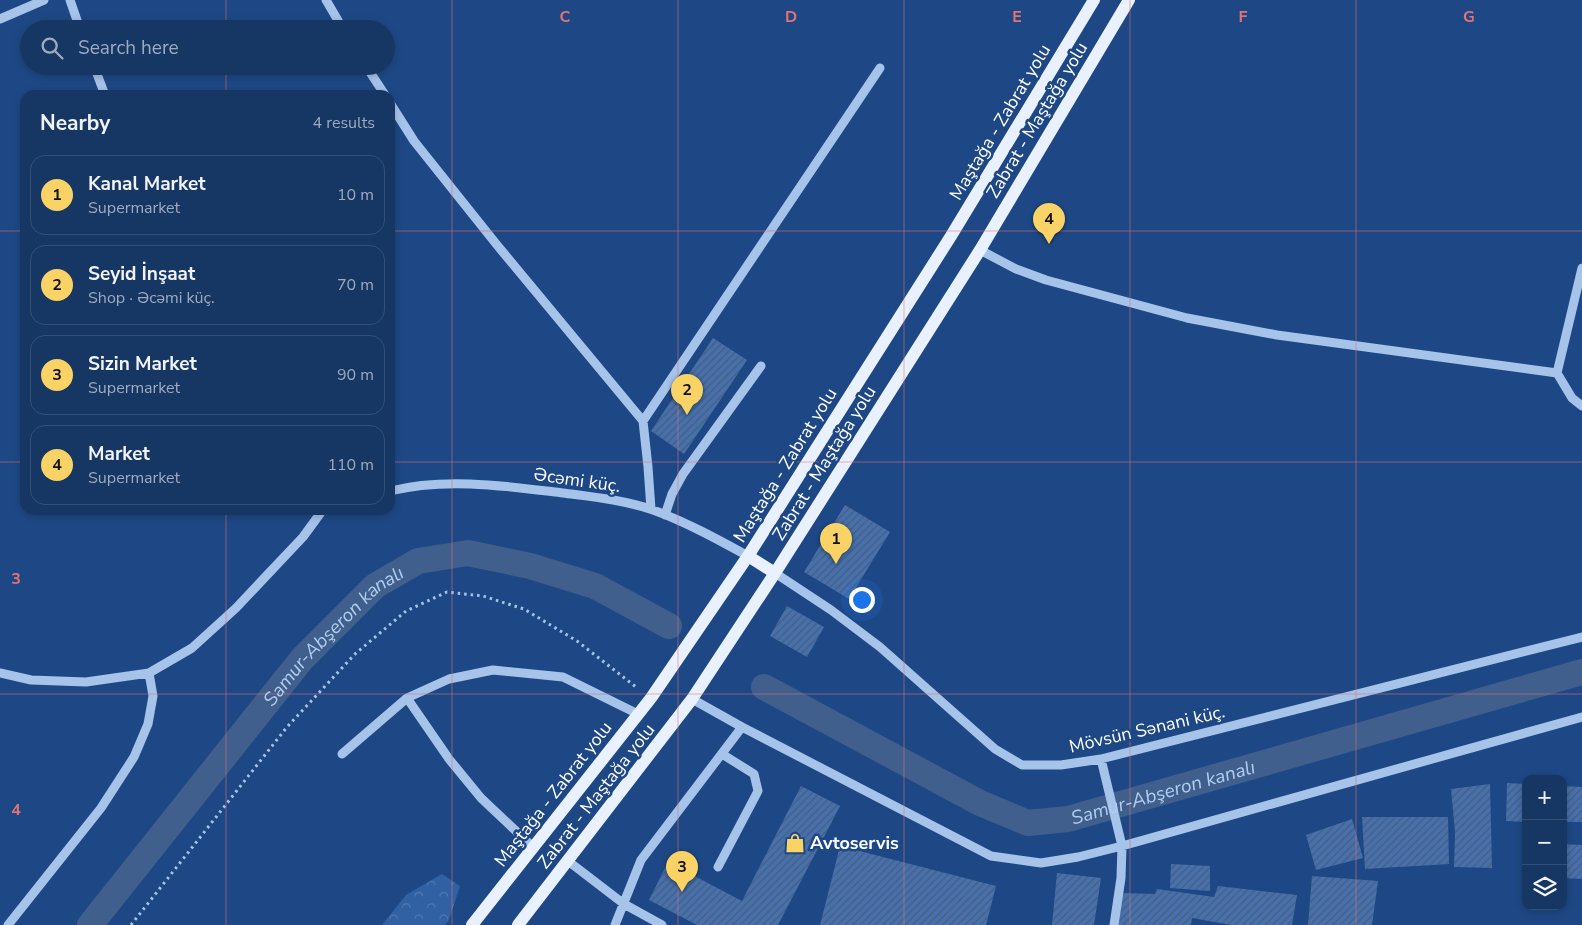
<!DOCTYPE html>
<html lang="en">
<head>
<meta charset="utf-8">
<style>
  body { margin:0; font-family:"Nunito Sans",sans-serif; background:#1f3e6a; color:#f1f3f6 }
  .controls { position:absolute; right:15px; bottom:15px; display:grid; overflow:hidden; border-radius:10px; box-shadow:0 2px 8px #0003 }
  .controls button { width:45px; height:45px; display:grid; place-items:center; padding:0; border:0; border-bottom:1px solid #355078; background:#163664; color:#f1f3f6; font:25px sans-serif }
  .you { position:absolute; left:861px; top:599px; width:18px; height:18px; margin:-12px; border:4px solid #fff; border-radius:50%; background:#1a73e8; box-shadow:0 0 0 8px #1a73e833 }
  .badge { display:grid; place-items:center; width:32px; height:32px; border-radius:50%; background:#f9d365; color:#111; font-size:16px; font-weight:700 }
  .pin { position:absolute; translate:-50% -41px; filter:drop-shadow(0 1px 2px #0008) }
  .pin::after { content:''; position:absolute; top:26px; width:18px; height:15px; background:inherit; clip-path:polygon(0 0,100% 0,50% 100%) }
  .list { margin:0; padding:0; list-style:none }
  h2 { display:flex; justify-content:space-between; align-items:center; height:65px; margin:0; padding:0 20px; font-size:21px }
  h2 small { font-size:16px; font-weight:400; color:#9eabbf }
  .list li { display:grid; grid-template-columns:32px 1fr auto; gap:15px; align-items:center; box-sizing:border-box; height:80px; margin:0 10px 10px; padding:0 10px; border:1px solid #355078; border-radius:15px }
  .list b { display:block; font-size:19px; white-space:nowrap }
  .list p { margin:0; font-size:16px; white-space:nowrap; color:#9eabbf }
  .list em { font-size:16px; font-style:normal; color:#9eabbf }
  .icon { flex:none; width:28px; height:28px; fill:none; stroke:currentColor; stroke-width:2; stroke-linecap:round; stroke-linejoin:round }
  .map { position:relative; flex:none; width:1582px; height:925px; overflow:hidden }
  .search { position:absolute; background:#163664; box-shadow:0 2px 8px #0003; left:20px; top:20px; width:375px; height:55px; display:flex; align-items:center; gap:12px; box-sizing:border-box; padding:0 18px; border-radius:28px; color:#9eabbf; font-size:19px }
  .panel { position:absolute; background:#163664; box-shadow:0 2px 8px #0003; left:20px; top:90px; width:375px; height:425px; border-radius:15px }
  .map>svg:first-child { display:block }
  .forest { fill:url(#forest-crowns) }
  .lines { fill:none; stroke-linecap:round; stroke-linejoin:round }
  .canal { stroke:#405f8c; stroke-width:26 }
  .building { fill:url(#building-hatch) }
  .path { stroke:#a6c3ea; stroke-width:3; stroke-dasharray:2.5 4; stroke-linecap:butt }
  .minor { stroke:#a6c3ea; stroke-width:9 }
  .major { stroke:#eaf1fe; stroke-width:12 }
  .grid { fill:none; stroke:#e47373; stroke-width:1; stroke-opacity:0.55 }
  .labels { text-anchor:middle; stroke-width:5; stroke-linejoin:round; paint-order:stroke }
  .street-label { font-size:18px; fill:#fff; stroke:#1e4885 }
  .poi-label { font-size:18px; font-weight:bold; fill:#fff; stroke:#1e4885; text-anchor:start }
  .water-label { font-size:19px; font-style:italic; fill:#b1cdf2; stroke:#1e4885 }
  .grid-label { font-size:16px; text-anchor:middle; font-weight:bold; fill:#e47373; stroke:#1e4885; stroke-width:5; stroke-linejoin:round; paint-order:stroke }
</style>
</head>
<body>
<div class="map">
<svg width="1582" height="925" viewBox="0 0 1582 925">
  <defs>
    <pattern id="forest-crowns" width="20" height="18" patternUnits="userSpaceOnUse" patternTransform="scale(1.25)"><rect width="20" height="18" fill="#3161a3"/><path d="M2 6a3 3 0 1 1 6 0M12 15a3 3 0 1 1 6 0" fill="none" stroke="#5079b1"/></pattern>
    <pattern id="building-hatch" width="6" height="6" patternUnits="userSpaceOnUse" patternTransform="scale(1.25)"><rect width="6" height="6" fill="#4671ae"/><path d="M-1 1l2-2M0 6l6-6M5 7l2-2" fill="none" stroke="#495d78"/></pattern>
  </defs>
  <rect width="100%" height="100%" fill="#1e4885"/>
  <!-- forest -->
  <path class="forest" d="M442,874l18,12 -11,34 -4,5h-63l24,-30z"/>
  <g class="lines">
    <!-- canal -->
    <g class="canal">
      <path id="s1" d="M764,687l216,116 48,20 40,-4 514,-147"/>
      <path id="s2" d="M90,925l212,-266 73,-73 43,-25 50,-8 62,13 65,20 74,40"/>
    </g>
  </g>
  <!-- building -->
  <path class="building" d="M713,338l34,22 -63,94 -33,-23z
    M845,505l45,27 -41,67 -45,-27z
    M787,606l37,21 -17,30 -37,-21z
    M1507,783l19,1v38l-20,-1z
    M1490,784l2,84 -38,-1 1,-35 -4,-43z
    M801,786l39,20 -62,119h-81l-48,-25 19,-38 74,39z
    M1563,786l19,1v35h-19z
    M1362,817h86l1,47 -84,5z
    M1352,819l11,39 -47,12 -10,-35z
    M1563,844l19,1v34l-19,-1z
    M840,846l156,40 -10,39h-166z
    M1171,864l39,2v25l-40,-3z
    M1057,873l44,5 -7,47h-42z
    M1312,876l66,5 -6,44h-64z
    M1218,886l79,9 -5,30h-61l-39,-7 -1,7h-74l5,-32 33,1 2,-5 57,8z"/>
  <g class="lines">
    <!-- path -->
    <path class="path" d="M131,925l156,-198 68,-73 51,-43 41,-19 36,4 41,13 53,32 59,46"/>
    <!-- minor -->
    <path class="minor" d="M70,0l10,29
      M326,0l17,29
      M0,19l44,-19
      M94,66l11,29
      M366,66l19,29
      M390,103l24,38 83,104 146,176 5,46 3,42
      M980,250l36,19 30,11 141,38 90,17 280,38 25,-105
      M1557,373l15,25 10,8
      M643,421l237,-353
      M390,491c56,-14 116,-5 173,2 30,4 61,7 90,17 33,12 64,29 95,46
      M665,515l7,-21 11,-20 78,-108
      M775,573l56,37 49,37 115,102 27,16h39l40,-6 481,-122
      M0,673l31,7 55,2 63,-9 43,-25 44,-40 67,-71 19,-26
      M407,698l42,61 32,39 52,49
      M692,699l50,28 249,129 50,7 37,-6 44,-11 460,-129
      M342,754l65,-56 42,-19 44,-9 70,7 75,37
      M1101,759l21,87 -1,32 -7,47
      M568,861l56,43 38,21
      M718,867l40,-76 -4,-17 -32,-20
      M8,925l93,-117 33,-51 14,-33 5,-28 -4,-23
      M615,925l26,-65 101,-133"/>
    <!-- major -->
    <path class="major" d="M748,556l27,17
      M472,925l179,-227 97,-142 203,-320 143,-236
      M518,925l174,-226 83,-126 205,-323 149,-250"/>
  </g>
  <!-- grid -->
  <path class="grid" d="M226,0v29M452,0v925M678,0v925M904,0v925M1130,0v925M1356,0v925M226,66v29M0,231h25M390,231h1192M0,462h25M390,462h1192M226,510v415M0,694h1582"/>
  <!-- icons -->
  <defs>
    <symbol id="shop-bare" viewBox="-9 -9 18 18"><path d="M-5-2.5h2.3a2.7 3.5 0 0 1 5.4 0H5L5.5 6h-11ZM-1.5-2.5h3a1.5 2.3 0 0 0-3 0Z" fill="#f9d365" stroke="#1e4885" stroke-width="2.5" paint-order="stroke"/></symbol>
  </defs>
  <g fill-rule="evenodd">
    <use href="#shop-bare" x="781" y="829" width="28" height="28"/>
  </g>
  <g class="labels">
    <!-- street labels -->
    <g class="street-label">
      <text transform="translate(1037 120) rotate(-59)" y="6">Zabrat - Maştağa yolu</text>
      <text transform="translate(1000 122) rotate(-59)" y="6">Maştağa - Zabrat yolu</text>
      <text transform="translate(824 463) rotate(-58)" y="6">Zabrat - Maştağa yolu</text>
      <text transform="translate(785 465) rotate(-58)" y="6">Maştağa - Zabrat yolu</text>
      <text transform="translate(577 480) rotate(8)" y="6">Əcəmi küç.</text>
      <text transform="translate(1147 729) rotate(-13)" y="6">Mövsün Sənani küç.</text>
      <text transform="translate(553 794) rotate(-52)" y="6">Maştağa - Zabrat yolu</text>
      <text transform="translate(596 796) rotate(-52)" y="6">Zabrat - Maştağa yolu</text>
    </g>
    <!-- poi labels -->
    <g class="poi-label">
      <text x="810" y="849">Avtoservis</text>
    </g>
    <!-- water labels -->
    <g class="water-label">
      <text dy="7" stroke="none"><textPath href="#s2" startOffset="379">Samur-Abşeron kanalı</textPath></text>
      <text dy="7" stroke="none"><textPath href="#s1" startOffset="436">Samur-Abşeron kanalı</textPath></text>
    </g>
  </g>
  <g class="grid-label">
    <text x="565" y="22">C</text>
    <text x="791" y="22">D</text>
    <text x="1017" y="22">E</text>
    <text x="1243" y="22">F</text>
    <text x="1469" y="22">G</text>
    <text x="16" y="584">3</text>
    <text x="16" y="815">4</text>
  </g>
</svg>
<div class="controls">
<button>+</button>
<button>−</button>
<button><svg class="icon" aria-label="layers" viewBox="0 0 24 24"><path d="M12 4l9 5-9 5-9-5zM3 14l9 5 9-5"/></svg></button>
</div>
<div class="you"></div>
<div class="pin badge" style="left:836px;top:564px">1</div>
<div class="pin badge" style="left:687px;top:415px">2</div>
<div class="pin badge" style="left:682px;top:892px">3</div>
<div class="pin badge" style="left:1049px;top:244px">4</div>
<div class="search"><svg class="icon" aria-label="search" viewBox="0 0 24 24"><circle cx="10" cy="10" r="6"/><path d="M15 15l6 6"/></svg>Search here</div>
<section class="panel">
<h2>Nearby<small>4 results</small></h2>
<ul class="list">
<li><span class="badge">1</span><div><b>Kanal Market</b><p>Supermarket</p></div><em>10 m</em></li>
<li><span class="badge">2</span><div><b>Seyid İnşaat</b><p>Shop · Əcəmi küç.</p></div><em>70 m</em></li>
<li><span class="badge">3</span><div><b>Sizin Market</b><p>Supermarket</p></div><em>90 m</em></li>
<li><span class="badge">4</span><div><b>Market</b><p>Supermarket</p></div><em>110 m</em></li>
</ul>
</section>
</div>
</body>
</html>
